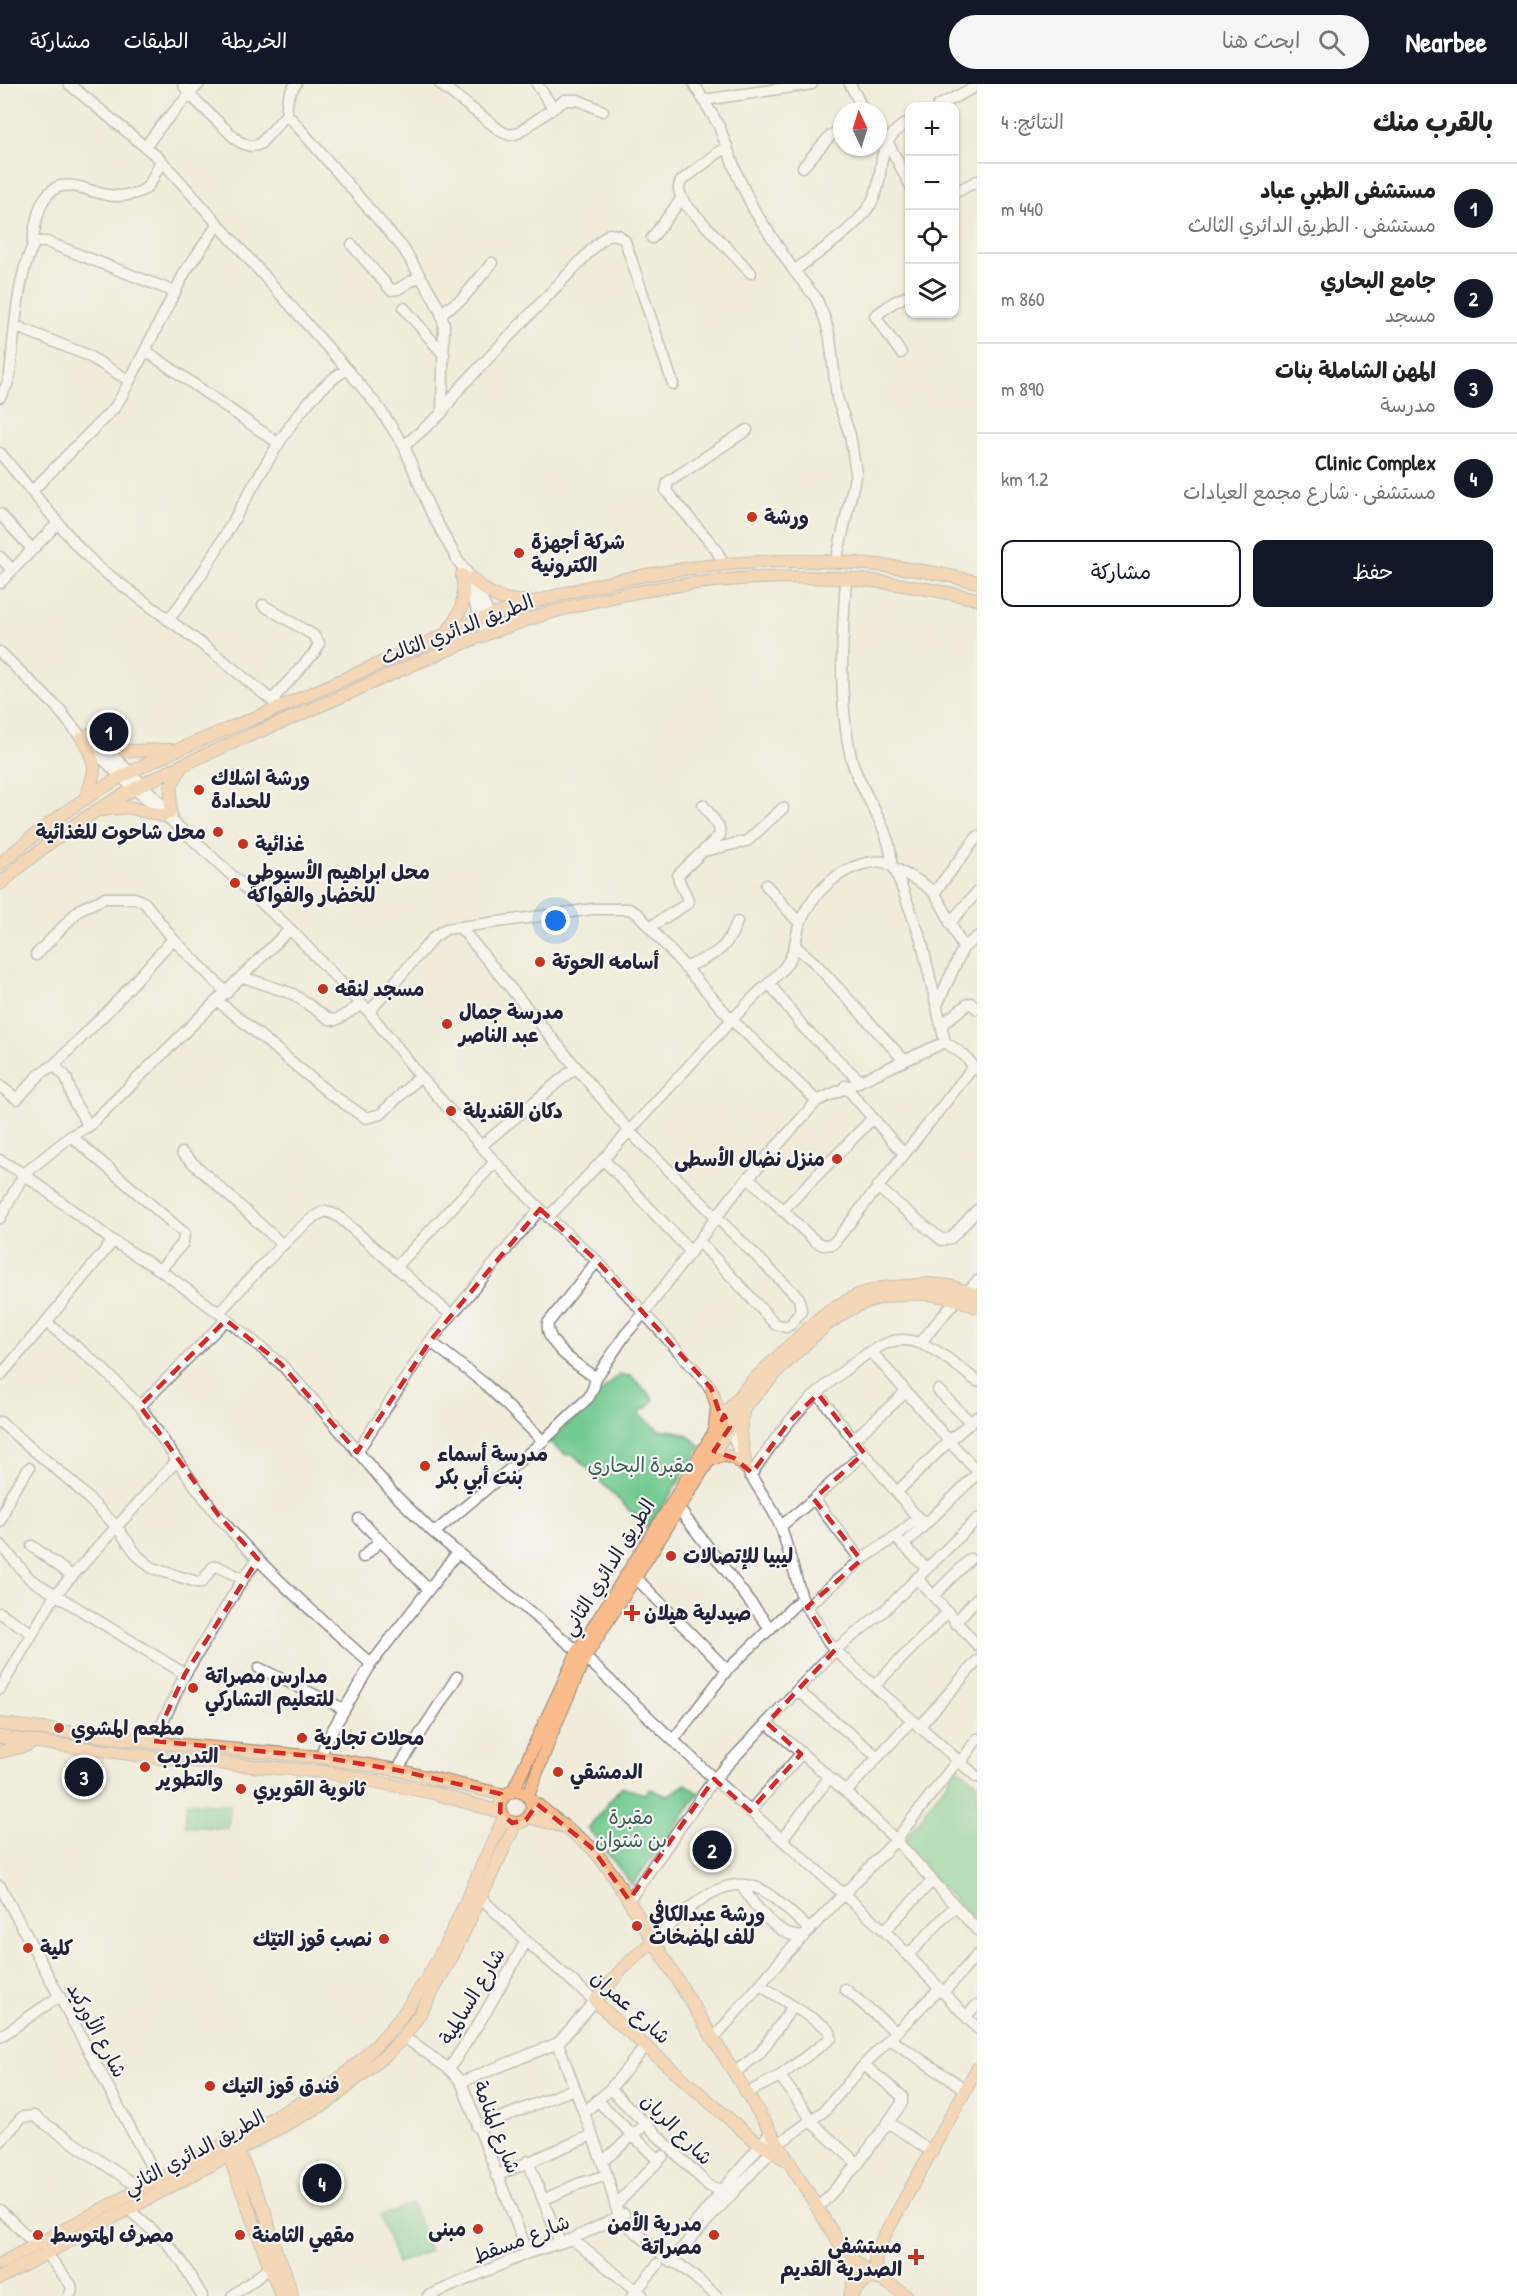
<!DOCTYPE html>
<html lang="ar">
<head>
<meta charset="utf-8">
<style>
  body { margin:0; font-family:"Patrick Hand","Playpen Sans Arabic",sans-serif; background:#f6f6f6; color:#222; direction:rtl }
  .controls { position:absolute; right:18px; top:18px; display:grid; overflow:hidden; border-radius:12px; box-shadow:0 2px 4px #0004 }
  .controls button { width:54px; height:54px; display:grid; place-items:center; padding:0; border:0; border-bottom:2px solid #e0e0e0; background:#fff; color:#222; font:30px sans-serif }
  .compass { position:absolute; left:833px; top:18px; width:54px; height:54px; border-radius:50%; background:#fff; box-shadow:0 2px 4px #0004; rotate:356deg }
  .you { position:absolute; left:556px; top:837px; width:21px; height:21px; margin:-15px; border:4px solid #fff; border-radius:50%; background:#1a73e8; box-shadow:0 0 0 9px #1a73e833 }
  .badge { display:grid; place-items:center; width:39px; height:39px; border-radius:50%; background:#111827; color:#fff; font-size:20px; font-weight:700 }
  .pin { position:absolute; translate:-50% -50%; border:3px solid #fff; box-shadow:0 2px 6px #0006 }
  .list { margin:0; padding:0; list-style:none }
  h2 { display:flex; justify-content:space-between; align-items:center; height:78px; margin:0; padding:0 24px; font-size:26px }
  h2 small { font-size:20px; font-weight:400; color:#767676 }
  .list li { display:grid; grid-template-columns:39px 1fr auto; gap:18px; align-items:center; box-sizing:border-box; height:90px; padding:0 24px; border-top:2px solid #e0e0e0 }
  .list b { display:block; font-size:22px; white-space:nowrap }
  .list p { margin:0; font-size:20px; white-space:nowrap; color:#767676 }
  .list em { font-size:20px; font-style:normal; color:#767676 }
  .actions { display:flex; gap:12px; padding:18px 24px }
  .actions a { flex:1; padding:14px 0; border:2px solid #111827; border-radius:12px; text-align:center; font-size:21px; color:#111827 }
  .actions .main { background:#111827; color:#fff }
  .icon { flex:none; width:33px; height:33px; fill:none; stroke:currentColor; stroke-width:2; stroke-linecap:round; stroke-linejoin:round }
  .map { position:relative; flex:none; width:977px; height:2212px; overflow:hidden; direction:ltr }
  header { display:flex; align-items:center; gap:36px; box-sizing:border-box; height:84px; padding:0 30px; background:#111827; color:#fff }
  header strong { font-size:28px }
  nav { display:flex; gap:33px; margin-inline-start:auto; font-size:21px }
  .search { width:420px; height:54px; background:#f6f6f6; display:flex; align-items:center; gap:15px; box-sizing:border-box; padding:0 21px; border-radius:33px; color:#767676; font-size:22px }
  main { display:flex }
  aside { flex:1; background:#fff }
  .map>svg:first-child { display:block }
  .green { fill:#73ca90; stroke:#4a7666; stroke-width:1.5 }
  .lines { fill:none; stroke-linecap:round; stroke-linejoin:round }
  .minor-casing { stroke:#8a878a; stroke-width:13 }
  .major-casing { stroke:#8a878a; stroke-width:14 }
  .minor { stroke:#fff; stroke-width:10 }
  .major { stroke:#f9bc8a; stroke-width:12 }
  .marked { fill:none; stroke:#d62828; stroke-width:4.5; stroke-dasharray:12 8; stroke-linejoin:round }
  .poi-dot { fill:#c8321e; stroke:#f6f6f2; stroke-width:2 }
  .labels { text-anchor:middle; stroke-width:4.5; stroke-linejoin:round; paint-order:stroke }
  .poi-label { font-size:20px; font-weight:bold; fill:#22223b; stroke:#f6f6f2; text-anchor:start }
  .street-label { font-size:20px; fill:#22223b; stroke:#f6f6f2 }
  .park-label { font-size:20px; fill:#3e5d59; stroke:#f6f6f2 }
</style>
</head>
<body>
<header>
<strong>Nearbee</strong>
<div class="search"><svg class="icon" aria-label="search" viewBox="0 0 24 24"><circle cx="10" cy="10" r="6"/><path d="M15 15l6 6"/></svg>ابحث هنا</div>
<nav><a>الخريطة</a><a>الطبقات</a><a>مشاركة</a></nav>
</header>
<main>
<aside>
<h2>بالقرب منك<small>النتائج: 4</small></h2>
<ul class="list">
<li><span class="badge">1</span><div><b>مستشفى الطبي عباد</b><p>مستشفى · الطريق الدائري الثالث</p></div><em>440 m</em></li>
<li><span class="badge">2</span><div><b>جامع البحاري</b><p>مسجد</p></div><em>860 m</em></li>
<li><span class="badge">3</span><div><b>المهن الشاملة بنات</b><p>مدرسة</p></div><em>890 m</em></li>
<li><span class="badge">4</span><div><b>Clinic Complex</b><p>مستشفى · شارع مجمع العيادات</p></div><em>1.2 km</em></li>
</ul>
<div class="actions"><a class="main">حفظ</a><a>مشاركة</a></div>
</aside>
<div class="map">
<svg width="977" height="2212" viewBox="0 0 977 2212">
  <rect width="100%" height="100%" fill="#f6f6f2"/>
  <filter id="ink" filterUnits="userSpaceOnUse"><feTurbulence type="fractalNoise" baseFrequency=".0167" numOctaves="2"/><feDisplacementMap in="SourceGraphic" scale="12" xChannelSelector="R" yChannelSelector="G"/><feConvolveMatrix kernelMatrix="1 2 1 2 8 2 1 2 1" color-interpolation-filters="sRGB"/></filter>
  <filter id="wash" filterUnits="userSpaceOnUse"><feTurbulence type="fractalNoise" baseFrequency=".008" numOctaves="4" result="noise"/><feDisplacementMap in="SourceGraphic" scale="24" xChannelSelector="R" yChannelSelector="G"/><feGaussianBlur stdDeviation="1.35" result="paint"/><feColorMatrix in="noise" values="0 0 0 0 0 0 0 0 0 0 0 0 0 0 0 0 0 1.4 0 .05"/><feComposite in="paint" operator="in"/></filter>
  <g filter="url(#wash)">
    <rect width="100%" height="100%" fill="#f1ecda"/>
    <!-- green -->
    <path class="green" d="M619,1291l12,1 23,23 -8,11 -3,-2 -4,6 20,16c19,0 28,3 42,17l-53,82 -74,-74h-8l-17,-13z
      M957,1683l20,16v141l-75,-80z
      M686,1700l13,9 -67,92 -44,-57 33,-41 24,7 5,-5 17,7z
      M187,1718l43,3 -2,24 -43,-3z
      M412,2120l18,47 -33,12 -17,-47z"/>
  </g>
  <g filter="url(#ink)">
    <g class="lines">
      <defs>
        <path id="minor" d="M69,0l92,76 186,209 32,39 25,38 26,64 28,51 13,17 26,52
          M183,0l7,11 48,46c8,4 13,7 22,3l27,-30
          M296,0c-8,10 -10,18 -9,30l116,134 30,49 8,16 3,12 -2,88 -38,33
          M440,0l62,48 8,3 8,-2 47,-33h13l25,11
          M537,0l15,23
          M694,0l25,42 19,51 16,33 40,61 22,27 9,21 5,19 7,60 13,37 6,38 -20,89
          M850,0l14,27
          M704,16l108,-16
          M938,22l39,-20
          M887,57l23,44
          M727,62l-46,35c-5,8 0,16 5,24l65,68
          M145,63l15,-20 39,-43
          M803,83l26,-30 13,-9
          M954,109l23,-12
          M652,154l30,-40
          M352,161l39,45 7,-1 22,-13
          M32,164c3,-24 7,-68 41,-62 20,3 33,13 54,9 7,-1 17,-4 21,-9 6,-7 9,-18 13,-26
          M794,187c25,-20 59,-39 76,-66 20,-32 -2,-61 40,-84
          M404,224l40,47
          M441,229l21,-14 30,-36
          M15,242l72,29 43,26
          M146,267l132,92
          M901,269l-26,-37 19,-14 16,-7
          M0,313l7,-12 3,-10c4,-37 7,-102 25,-133h12l128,50
          M442,328l17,-23 135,-142 15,-13 9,1 7,6 48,143
          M0,369l78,94 21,21 116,86 65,53
          M32,407l83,-84 9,-15 61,-120 33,-48
          M0,430l32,35
          M0,473l12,13
          M723,480l-7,-15 -50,-58 2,-9 79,-52
          M464,494l23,56
          M846,495c-4,58 -8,121 5,178 8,35 42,73 40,106
          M0,499l58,-60
          M263,521l50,30 6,8 -4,9 -43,48
          M168,536c35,-42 61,-92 88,-139 25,-42 49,-86 91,-112
          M0,568l62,60
          M58,625l24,29 40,40 66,57 102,94 79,83 51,64 75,86 45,47 57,52 108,120 9,13
          M93,654l38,35 41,42
          M704,767l43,-10 36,-33
          M895,785l26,70 24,103
          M766,801l34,39
          M934,809l43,-56
          M950,839l27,-31
          M460,843l168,203 171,168 2,13 -10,13 -5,3 -11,-3 -76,-83
          M650,843l38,-24c0,-10 -10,-18 -10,-28l42,-40 -1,-8 -16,-22
          M795,862l20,17 88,96
          M36,871l44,-46 25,-11h30l10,5 28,36 54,54
          M685,884c29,-14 40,-15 52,-46
          M243,893l50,17 36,25 7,1 25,-15
          M769,899l35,45 55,52
          M218,917l111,92 37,25 15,-4 39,-38
          M937,921l26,-57 14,-11
          M369,928l65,-75 12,-8 147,-20h36l9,5 94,106 85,81
          M941,941l27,-21 3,-1 6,6
          M54,981l12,12 8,25 15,24
          M0,1002l17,13 24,-26 13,-8 55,-55 64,-71
          M845,1002l59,68
          M71,1052l113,97 -1,10 -23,27
          M481,1062l94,-78
          M182,1069l101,92
          M0,1076l24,14 89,67 47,29 59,43 62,51 37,41 74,87 42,41 151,124 129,122 172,153 91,96
          M604,1076l86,91
          M748,1093l67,64 8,4 10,-1 141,-178
          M877,1103l65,53 9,-2 26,-28
          M782,1127l91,-93
          M548,1133c56,-56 108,-116 162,-174 15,-16 31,-33 47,-49 10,-9 21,-18 29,-29 10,-13 9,-28 14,-42 11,-30 42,-58 74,-61 12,-2 15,3 24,8 12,7 26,12 35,22 10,11 22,41 30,56
          M0,1134l24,-44 47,-38 18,-10 201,-197
          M113,1157l-67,81 55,45 39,39 86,-86
          M397,1182l98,-104
          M968,1207l9,-10
          M219,1229c18,-20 85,-97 107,-102l12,5 113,99
          M430,1257l55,43 58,57
          M920,1259l37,-44
          M871,1267l78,90 28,30
          M0,1292l46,-54
          M596,1294c-16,-11 -52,-34 -48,-55l49,-62
          M938,1306l33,33
          M818,1310l46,59 54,65 8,5
          M140,1322c26,38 51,77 80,112 45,53 99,99 151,146l86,-111
          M0,1338l74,62 42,42 22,30 14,12 45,14h5l11,-15 4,-1 26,13 -58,95 -31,67
          M727,1338l19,46 27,43 9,19 20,68 25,42 8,10 49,45 93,82
          M853,1356l53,-48
          M357,1368l73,-111 110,-132
          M750,1392c13,-18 24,-36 38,-53 19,-22 84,-83 113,-83 28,-1 55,26 76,41
          M897,1408l52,-51 28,-24
          M814,1415l47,61
          M679,1425l91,119
          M918,1434l-23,19 32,32
          M359,1435l69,70
          M0,1438l11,-28 18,-26
          M781,1442l33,-27 50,-46
          M434,1449l109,-92 46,-44 5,-11 2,-8 29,-43 20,-23 89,-118 83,-93 128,-59 19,13 13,15
          M0,1460l30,35 155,95
          M32,1462l40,30
          M903,1462l74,-72
          M363,1473l17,-16
          M636,1494l91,92
          M243,1495l15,-20
          M918,1495l59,66
          M933,1512l37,-37
          M806,1523l55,-47 34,-23
          M0,1529l32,20
          M955,1539l22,-25
          M259,1584l85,41
          M874,1602l74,-74
          M0,1605l55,-94 122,-135
          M798,1607l80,66
          M767,1639l79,69 50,48 81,90
          M919,1643l58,-66
          M674,1655l53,-69 75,-72
          M321,1673l5,-16 45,-77
          M960,1679l17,-24
          M397,1686l60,-93
          M846,1708l66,-72
          M750,1727l51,-57
          M782,1755l47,-61
          M0,1802l162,301
          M742,1802c12,20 35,50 61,51
          M629,1816l85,-121 121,-129 49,-39 93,-92
          M884,1847l48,-50
          M653,1857c27,-23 66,-71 107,-52 14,6 37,30 50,41
          M908,1871l47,-49
          M845,1905l51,43
          M943,1909l34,-38
          M966,1932l11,-11
          M0,1953l58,-40
          M404,1953l45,32 12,13 67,171
          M713,1955l75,-87 108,-112 61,-79
          M890,1955l75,50
          M558,1959l49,132 12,43 51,43 10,4 37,31
          M449,1985l35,-54 42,-74
          M734,1989l26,-20 33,-47
          M780,1992l32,44
          M461,1998l97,-39 37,-42 -69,-60 -46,-44
          M610,2005l99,97 13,4
          M747,2009l33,-17 51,-38 -1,-6 -6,-6 -64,-41
          M597,2016l62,61
          M584,2029l26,-24 35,-42
          M809,2036l49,44
          M888,2038l44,30
          M477,2043l97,-38
          M0,2058l22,-25 12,-1 107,73
          M528,2077l32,82
          M602,2078l45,-39
          M496,2092l96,-41
          M543,2116l35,-16 29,-9
          M616,2121l47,-49
          M818,2124l40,-44 44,-61v-7l-38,-31
          M128,2125l39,34 15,19 20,34
          M0,2126l35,34
          M689,2147l82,-99
          M572,2155l71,57
          M45,2168l26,33 1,5 -3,6
          M670,2177l108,-117 46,-33 40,-46 75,-76
          M232,2212l39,-29
          M428,2212l100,-43 44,-14 52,-25
          M632,2212l26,-32"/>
        <path id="major" d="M471,494c17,17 32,24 57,23
          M445,551c17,-23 21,-31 17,-60
          M89,650l36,17 46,-1
          M82,654c16,28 15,32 3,61
          M102,726l26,-3 35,9
          M170,729l1,-27 11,-20
          M0,780c26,-23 54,-45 83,-64 61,-41 133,-65 200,-94 45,-20 90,-40 135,-59 24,-11 48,-23 73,-31 155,-54 325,-74 486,-34
          M0,800c30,-27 62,-52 96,-73 66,-41 139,-69 210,-99 62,-27 125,-57 189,-81 108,-40 226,-58 341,-53 47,2 95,11 141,21
          M711,1304l6,19 -2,18
          M743,1329l-3,18 6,37
          M708,1378c15,-11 26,-6 38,6
          M0,1640l171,20 150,13 76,13 108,25
          M0,1653l168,22 157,13 109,21 66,19
          M0,1668l28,-7
          M500 1723a16 16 0 1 1 32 0a16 16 0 1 1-32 0Z
          M513,1707l65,-140 94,-148 52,-88 29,-35 64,-60 19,-14 22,-11 24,-7 47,-4 20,2 28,9
          M528,1712l24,-63 33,-76 145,-230c17,-24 37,-45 58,-66 17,-17 35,-35 56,-48 40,-24 91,-25 133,-6
          M530,1715l62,49 19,24 234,381 10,23 -5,20
          M528,1733l33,9
          M653,1857l-30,27 -28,33 17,16 139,121 37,23
          M238,2067l27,61 11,40 8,17 8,27
          M229,2072l52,140
          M848,2171l27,23
          M0,2180l323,-173c29,-21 55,-45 77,-73 46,-59 71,-133 104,-200
          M0,2194l330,-177 58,-48 16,-16 16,-23 33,-59 63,-132
          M881,2195l-6,-17 2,-13 100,-180
          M853,2209c21,-27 32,-11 54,3"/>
      </defs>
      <!-- minor casing -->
      <use href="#minor" class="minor-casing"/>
      <!-- major casing -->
      <use href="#major" class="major-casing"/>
      <!-- minor -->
      <use href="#minor" class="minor"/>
      <!-- major -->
      <use href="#major" class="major"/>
    </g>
  </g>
  <!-- marked area -->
  <path d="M0 0H977V2212H0ZM540,1125l57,52 114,127 11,32 2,-5 6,12 -16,24 20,7 18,15 37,-51 29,-28 46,59 -50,46 47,61 -54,47 28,43 -68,73 34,31 -51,57 -36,-32 -85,121 -37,-52 -55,-44 -11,16 -14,3 -12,-11 1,-18 -104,-24 -76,-13 -167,-16 31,-67 73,-115 -39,-43 -79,-110 86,-86 55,44 76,88 73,-111z" fill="#f1ecda" fill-opacity=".55" fill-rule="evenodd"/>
  <path class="marked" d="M540,1125l57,52 114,127 11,32 2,-5 6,12 -16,24 20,7 18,15 37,-51 29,-28 46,59 -50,46 47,61 -54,47 28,43 -68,73 34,31 -51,57 -36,-32 -85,121 -37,-52 -55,-44 -11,16 -14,3 -12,-11 1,-18 -104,-24 -76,-13 -167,-16 31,-67 73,-115 -39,-43 -79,-110 86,-86 55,44 76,88 73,-111z"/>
  <!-- markers -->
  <g class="poi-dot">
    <circle cx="752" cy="433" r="6"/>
    <circle cx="519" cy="469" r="6"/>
    <circle cx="199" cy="706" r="6"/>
    <circle cx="218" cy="748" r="6"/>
    <circle cx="243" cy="760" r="6"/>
    <circle cx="235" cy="799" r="6"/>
    <circle cx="540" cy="878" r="6"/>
    <circle cx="323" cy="905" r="6"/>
    <circle cx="447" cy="940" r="6"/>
    <circle cx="451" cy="1027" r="6"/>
    <circle cx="837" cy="1075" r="6"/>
    <circle cx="425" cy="1382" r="6"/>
    <circle cx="671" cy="1472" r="6"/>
    <path d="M629 1520h6v6h6v6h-6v6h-6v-6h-6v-6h6z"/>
    <circle cx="193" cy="1604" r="6"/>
    <circle cx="59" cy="1644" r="6"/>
    <circle cx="302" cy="1654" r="6"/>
    <circle cx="145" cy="1683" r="6"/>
    <circle cx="558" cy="1688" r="6"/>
    <circle cx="241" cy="1705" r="6"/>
    <circle cx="637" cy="1842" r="6"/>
    <circle cx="384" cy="1855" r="6"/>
    <circle cx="28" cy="1864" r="6"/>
    <circle cx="210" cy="2002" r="6"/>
    <circle cx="478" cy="2145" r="6"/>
    <circle cx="38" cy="2151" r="6"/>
    <circle cx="240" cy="2151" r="6"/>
    <circle cx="714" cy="2151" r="6"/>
    <path d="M913 2164h6v6h6v6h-6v6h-6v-6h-6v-6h6z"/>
  </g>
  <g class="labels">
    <!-- poi labels -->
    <g class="poi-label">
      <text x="764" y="440">ورشة</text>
      <text x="531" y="465">شركة أجهزة<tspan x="531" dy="23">الكترونية</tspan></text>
      <text x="211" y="701">ورشة اشلاك<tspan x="211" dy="23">للحدادة</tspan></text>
      <text x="206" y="755" text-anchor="end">محل شاحوت للغذائية</text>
      <text x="255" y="767">غذائية</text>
      <text x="247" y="795">محل ابراهيم الأسيوطي<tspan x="247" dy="23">للخضار والفواكه</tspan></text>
      <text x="552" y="885">أسامه الحوتة</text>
      <text x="335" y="912">مسجد لنقه</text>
      <text x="459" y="935">مدرسة جمال<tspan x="459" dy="23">عبد الناصر</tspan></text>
      <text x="463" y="1034">دكان القنديلة</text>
      <text x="825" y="1082" text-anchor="end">منزل نضال الأسطى</text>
      <text x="437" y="1377">مدرسة أسماء<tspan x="437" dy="23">بنت أبي بكر</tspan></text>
      <text x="683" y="1479">ليبيا للإتصالات</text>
      <text x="644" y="1536">صيدلية هيلان</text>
      <text x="205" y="1599">مدارس مصراتة<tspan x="205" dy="23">للتعليم التشاركي</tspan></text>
      <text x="71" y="1651">مطعم المشوي</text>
      <text x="314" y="1661">محلات تجارية</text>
      <text x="157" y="1679">التدريب<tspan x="157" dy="23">والتطوير</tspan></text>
      <text x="570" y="1695">الدمشقي</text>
      <text x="253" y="1712">ثانوية القويري</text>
      <text x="649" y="1837">ورشة عبدالكافي<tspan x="649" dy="23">للف المضخات</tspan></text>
      <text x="372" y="1862" text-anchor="end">نصب قوز التيّك</text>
      <text x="40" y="1871">كلية</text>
      <text x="222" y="2009">فندق قوز التيك</text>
      <text x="702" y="2147" text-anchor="end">مدرية الأمن<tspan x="702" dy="23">مصراتة</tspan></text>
      <text x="466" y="2152" text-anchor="end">مبنى</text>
      <text x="50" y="2158">مصرف المتوسط</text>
      <text x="252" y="2158">مقهي الثامنة</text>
      <text x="902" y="2169" text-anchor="end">مستشفى<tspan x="902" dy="23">الصدرية القديم</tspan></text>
    </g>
    <!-- street labels -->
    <g class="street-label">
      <text transform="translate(457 545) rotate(-21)" y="7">الطريق الدائري الثالث</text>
      <text transform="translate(608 1483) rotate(-58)" y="7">الطريق الدائري الثاني</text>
      <text transform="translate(472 1912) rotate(-59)" y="7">شارع السالمية</text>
      <text transform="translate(631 1923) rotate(42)" y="7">شارع عمران</text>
      <text transform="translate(97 1946) rotate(62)" y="7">شارع الأوركيد</text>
      <text transform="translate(497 2043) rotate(69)" y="7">شارع المنامة</text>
      <text transform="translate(677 2045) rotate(45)" y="7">شارع الريان</text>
      <text transform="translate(194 2068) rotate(-28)" y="7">الطريق الدائري الثاني</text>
      <text transform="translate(521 2155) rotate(-21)" y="7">شارع مسقط</text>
    </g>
    <!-- park labels -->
    <g class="park-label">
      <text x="641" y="1388">مقبرة البحاري</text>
      <text x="631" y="1740">مقبرة<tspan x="631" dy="23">بن شتوان</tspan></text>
    </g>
  </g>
</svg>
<div class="controls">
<button>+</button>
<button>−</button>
<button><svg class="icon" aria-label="locate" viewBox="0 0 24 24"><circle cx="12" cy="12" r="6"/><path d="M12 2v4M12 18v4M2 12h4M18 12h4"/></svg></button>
<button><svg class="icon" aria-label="layers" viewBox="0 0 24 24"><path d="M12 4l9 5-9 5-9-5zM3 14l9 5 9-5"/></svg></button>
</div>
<svg class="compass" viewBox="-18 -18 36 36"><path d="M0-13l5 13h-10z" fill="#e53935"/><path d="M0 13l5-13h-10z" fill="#767676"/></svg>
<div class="you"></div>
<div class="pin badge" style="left:109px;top:648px">1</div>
<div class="pin badge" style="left:712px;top:1766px">2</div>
<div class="pin badge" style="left:84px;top:1693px">3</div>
<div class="pin badge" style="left:322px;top:2099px">4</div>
</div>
</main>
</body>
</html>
